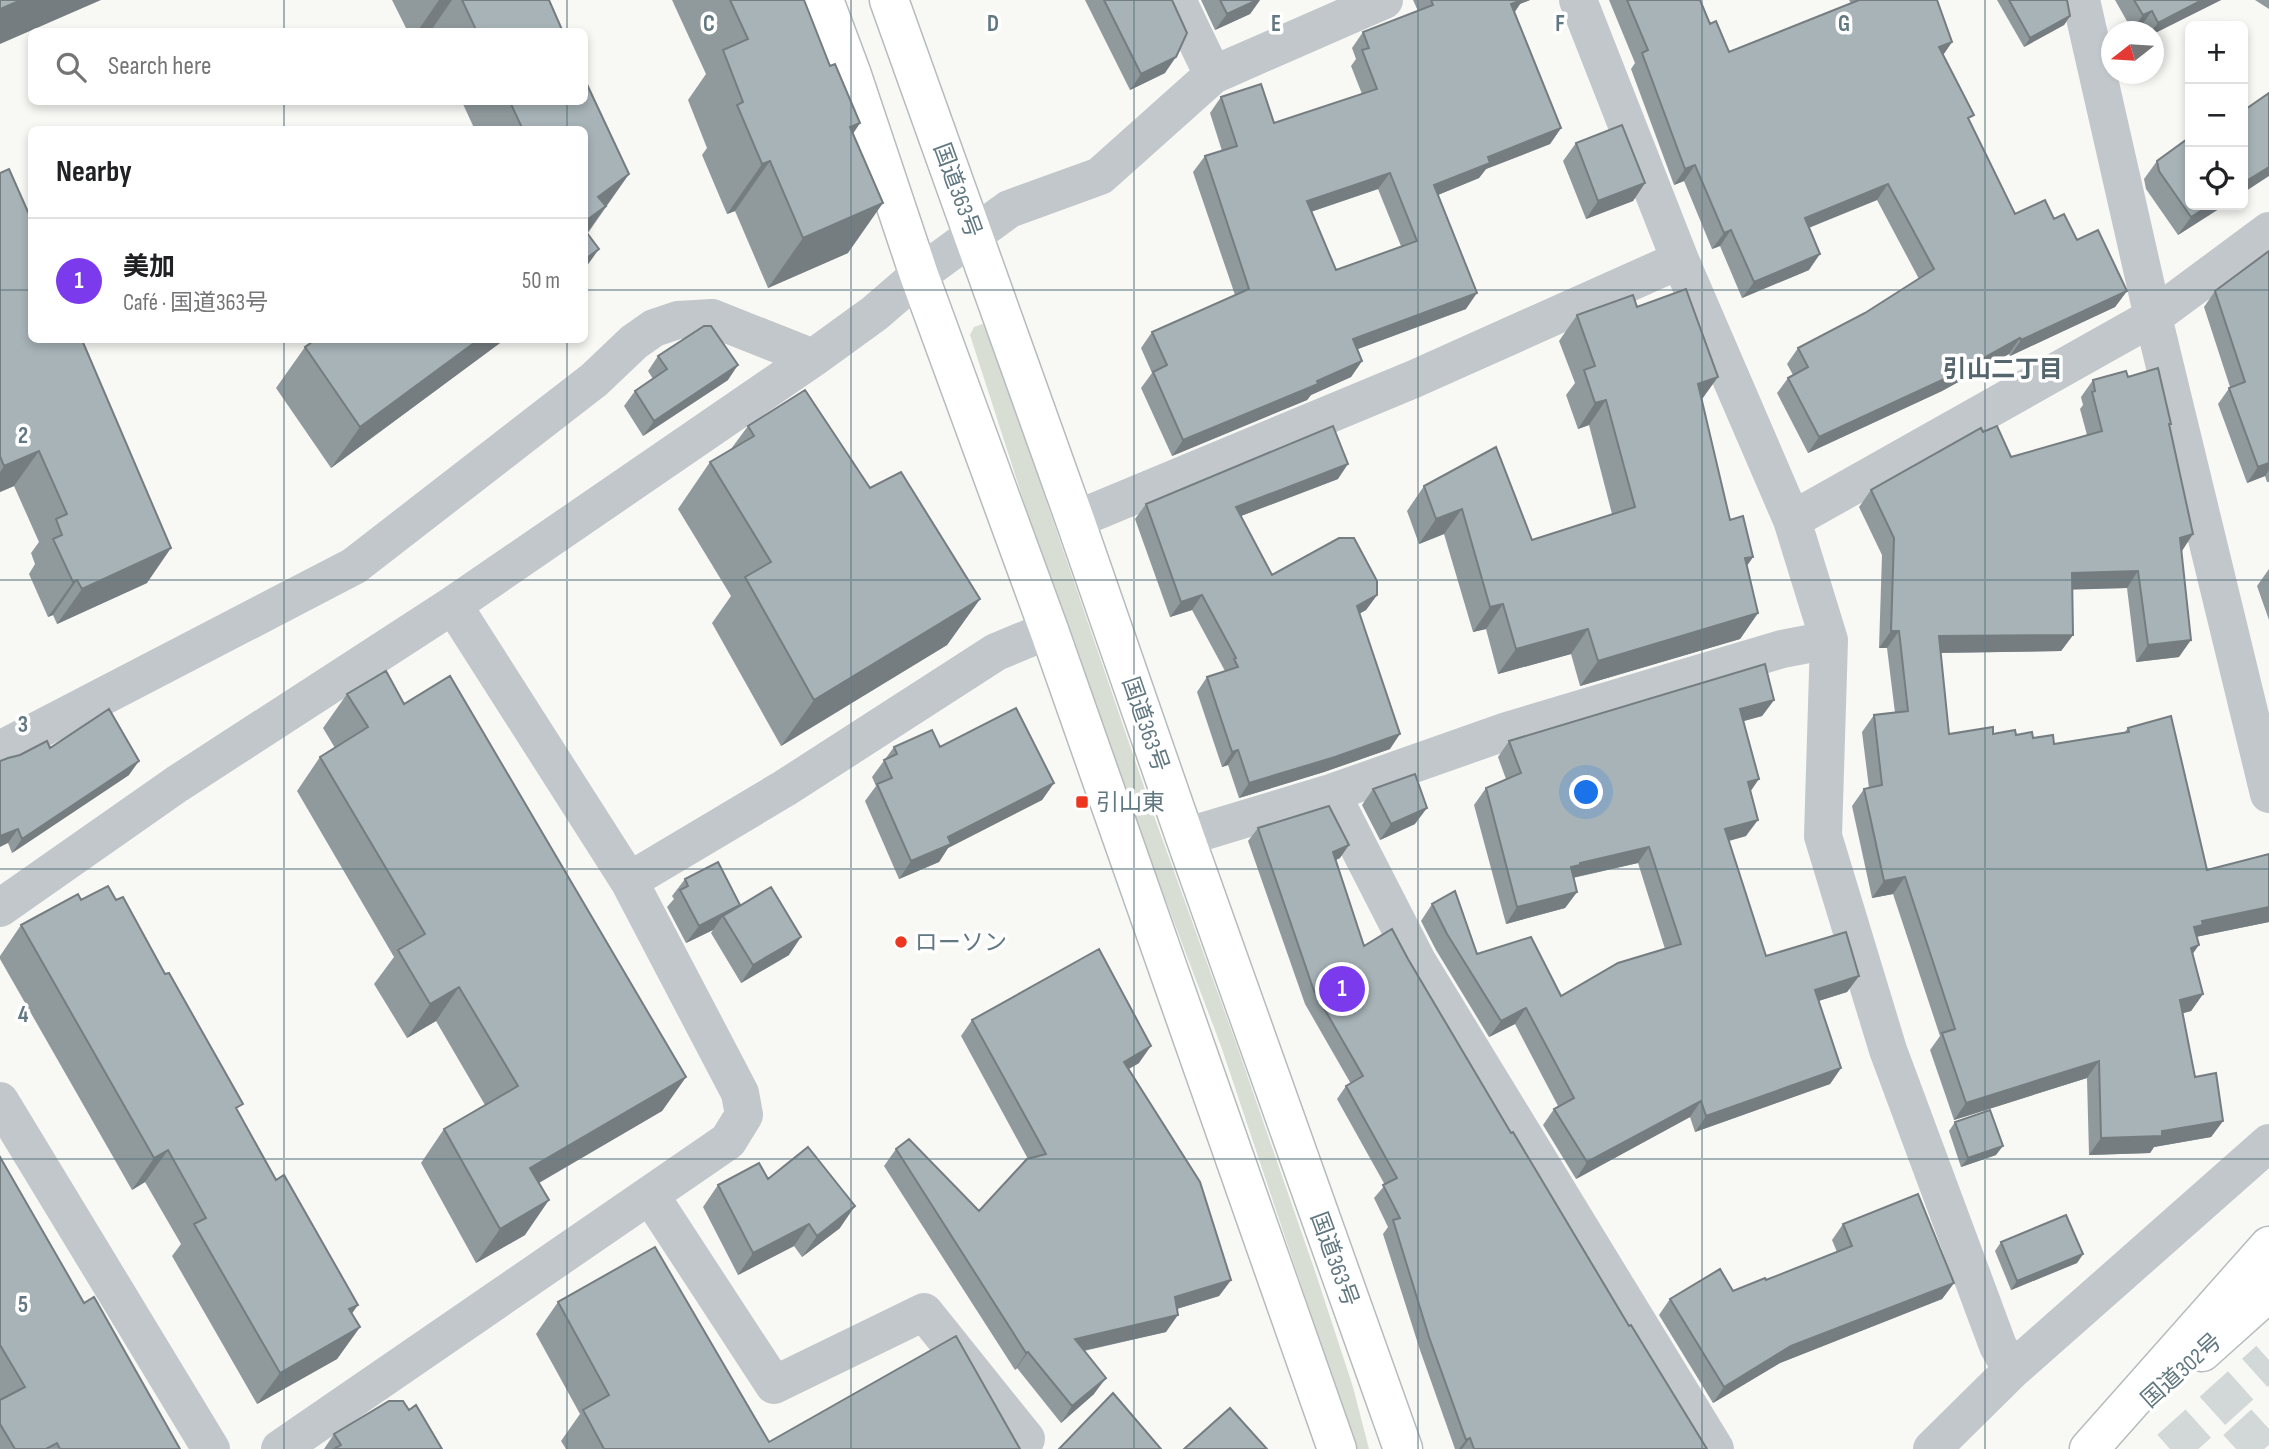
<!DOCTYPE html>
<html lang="en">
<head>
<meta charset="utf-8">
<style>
  body { margin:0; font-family:"Sofia Sans Condensed","Noto Sans JP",sans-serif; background:#f6f6f6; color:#202124 }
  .controls { position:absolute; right:21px; top:21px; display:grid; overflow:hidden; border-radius:10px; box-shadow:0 4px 10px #0003 }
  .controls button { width:63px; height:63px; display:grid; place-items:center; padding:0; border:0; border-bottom:2px solid #e0e0e0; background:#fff; color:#202124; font:35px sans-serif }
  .compass { position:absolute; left:2101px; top:21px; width:63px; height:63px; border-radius:50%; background:#fff; box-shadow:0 4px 10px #0003; rotate:253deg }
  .you { position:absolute; left:1587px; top:793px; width:24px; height:24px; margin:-18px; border:5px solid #fff; border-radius:50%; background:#1a73e8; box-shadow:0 0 0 10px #1a73e833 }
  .badge { display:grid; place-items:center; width:46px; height:46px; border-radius:50%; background:#7c3aed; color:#fff; font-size:23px; font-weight:700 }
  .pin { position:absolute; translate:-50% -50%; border:4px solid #fff; box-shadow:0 2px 7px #0006 }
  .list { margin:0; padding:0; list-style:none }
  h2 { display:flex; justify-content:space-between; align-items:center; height:91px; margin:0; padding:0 28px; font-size:30px }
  h2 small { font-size:23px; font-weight:400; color:#757577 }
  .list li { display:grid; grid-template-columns:46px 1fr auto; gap:21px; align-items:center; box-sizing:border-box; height:126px; padding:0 28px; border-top:2px solid #e0e0e0 }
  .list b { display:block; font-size:26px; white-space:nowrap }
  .list p { margin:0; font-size:23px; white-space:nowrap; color:#757577 }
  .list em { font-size:23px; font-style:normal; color:#757577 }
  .icon { flex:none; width:38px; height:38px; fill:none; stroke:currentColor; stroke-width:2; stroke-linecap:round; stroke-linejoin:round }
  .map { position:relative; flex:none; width:2269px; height:1449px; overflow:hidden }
  .search { position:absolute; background:#fff; box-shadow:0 4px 10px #0003; left:28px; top:28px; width:560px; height:77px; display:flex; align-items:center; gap:18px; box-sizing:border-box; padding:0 24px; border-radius:10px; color:#757577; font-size:26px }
  .panel { position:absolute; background:#fff; box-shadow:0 4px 10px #0003; left:28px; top:126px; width:560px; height:217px; border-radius:10px }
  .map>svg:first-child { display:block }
  .green { fill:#d9ded4 }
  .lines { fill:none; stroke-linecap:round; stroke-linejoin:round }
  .highway-tunnel { stroke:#d2d8d8; stroke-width:38; stroke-dasharray:38 19; stroke-linecap:butt }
  .highway-casing { stroke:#b6bbbe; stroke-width:41 }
  .street { stroke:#c1c7ca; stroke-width:38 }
  .highway { stroke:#fff; stroke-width:38 }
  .wall { fill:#909a9d; fill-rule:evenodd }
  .shaded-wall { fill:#757d80 }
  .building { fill:#a7b3b7; stroke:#757d80; stroke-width:2; fill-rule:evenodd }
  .grid { fill:none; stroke:#617882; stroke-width:2; stroke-opacity:0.55 }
  .poi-dot { fill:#ed3620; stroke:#fff; stroke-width:2.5 }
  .labels { text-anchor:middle; stroke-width:7; stroke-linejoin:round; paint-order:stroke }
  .street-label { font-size:23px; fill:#617882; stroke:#fff }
  .poi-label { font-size:23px; fill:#617882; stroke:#fff; text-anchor:start }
  .neighbourhood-label { font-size:24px; font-weight:bold; fill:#54656d; stroke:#fff }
  .grid-label { font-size:23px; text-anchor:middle; font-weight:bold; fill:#617882; stroke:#fff; stroke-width:7; stroke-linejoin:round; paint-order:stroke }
</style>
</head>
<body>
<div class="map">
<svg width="2269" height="1449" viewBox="0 0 2269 1449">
  <rect width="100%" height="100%" fill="#f8f8f5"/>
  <!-- green -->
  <path class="green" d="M982,324l5,3 166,486 83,230 80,231 37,113 16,62h-13l-135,-403 -88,-232 -93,-262 -70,-217 4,-8z"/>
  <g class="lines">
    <!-- highway-tunnel -->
    <path class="highway-tunnel" d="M2170,1449l99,-89
      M2236,1449l33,-30"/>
    <defs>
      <path id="highway" d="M824,0l28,75 67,200 130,355 288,819
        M889,0l186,520 110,317 218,612
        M2202,1352l67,-60
        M2089,1449l180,-203"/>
    </defs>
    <!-- highway casing -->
    <use href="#highway" class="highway-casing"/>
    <!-- street -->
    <path class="street" d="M1177,0l36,75
      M1578,0l102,260 112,260 37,120 -6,196 65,214 110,296 14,24
      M2081,0l72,317 116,477
      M1075,520l339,-141 266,-119
      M1792,520l361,-203 116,-86
      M0,750l354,-184 240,-186 40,-38 20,-14 24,-8 34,-2 101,40
      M1331,793l86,168 298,488
      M1185,837l146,-44 176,-62 275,-82 47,-9
      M629,881l156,-93 211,-136 53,-22
      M0,908l177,-124 276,-179 360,-247 62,-45 44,-38 90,-66 91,-33 113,-101 171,-75
      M0,1101l211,348
      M650,1195l124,190 150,-73 102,127 -9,10
      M280,1449l448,-308 16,-26 -4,-22 -111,-212 -176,-276
      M1932,1449l80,-79 257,-227"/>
    <!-- highway -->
    <use href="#highway" class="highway"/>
  </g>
  <!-- wall -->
  <path class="wall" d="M392,0h157l14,32h-155z
    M672,0h132l26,66 30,57 -7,11 -5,119 -80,35 -33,-77 -8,3 -25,-59 5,-7 -19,-48 18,-26z
    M1085,0h87l-7,73 -35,17z
    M1201,0h59l-10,14 -35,16z
    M1413,0h117l-10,4 -5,8 46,116 -11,16 -64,25 -7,9 -41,17 28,114 -109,40 5,12 -11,16 -40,18 -4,5 -135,56 -31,-68 11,-15 -11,-25 11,-16 83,-37 -42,-123 12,-16 17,-5 -12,-38 11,-16 53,26 88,-29 -11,-28 5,-7 -4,-11 11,-16 55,-21zM1378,189l23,57 -65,24 -25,-58z
    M1609,0h91l10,24 19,28 122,-49 -2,-3h88l15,42 -9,13 27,66 45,93 39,5 23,21 50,51 -12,16 -105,49 -1,-2 -67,37 -134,62 -31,-60 11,-15 5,-3 -6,-11 11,-16 67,-35 54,-34 -42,-79 -68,27v43l-67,28 -22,-52 -8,3 -28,-68 -10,4 -43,-116 4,-6z
    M1997,0h70l3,16 -6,9 -40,22z
    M2115,0h106l-68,34v-2h-9l-3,-6 -9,4z
    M2255,0h14v9z
    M462,102h122l45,72 -41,59 -4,-103h-109z
    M1576,143l69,40 -12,18 -47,18 -23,-58z
    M2157,161l33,44h35l-47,30 -32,-46 -2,-10z
    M0,173l147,410 -90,41 -4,-9 -5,2 -19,-43 6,-10 -4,-11 8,-11 -25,-56 -14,6z
    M2269,251v231h-2l-2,-6 -18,7 -29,-79 12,-17 -26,-80 11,-16z
    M1637,307l64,93 29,120 23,37 -6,9 11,47 -18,26 -160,47 -9,-32 -73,20 -12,-45 -13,3 -29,-98 -25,10 -12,-33 17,-25 108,54 80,-26 -23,-89 -11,4 -12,-34 9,-12 -16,-42 18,-26z
    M504,340l-173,128 -55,-80 29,-41z
    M658,356l70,24 -85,56 -19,-30 11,-15 18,-12 -5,-8z
    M2128,377l42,49 11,125 -2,106 -43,5 -9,-74 -55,1 1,46 -12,16 -121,2 9,81 67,1 17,3 21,6 70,-11 4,-5 79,142 62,-16v68l-73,15 -4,17 11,40 -12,17 -8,2 12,64 28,44 -12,16 -57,10 -4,6 -61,2 -2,-77 -133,42 -24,-70 10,-14 -47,-142 -21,4 -20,-92 12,-17 5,-1 -7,-56 12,-17 21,-2 -8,-65h-8l3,-93 -23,-48 12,-17 112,-58 28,25 76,-22 -7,-26 3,-4 -2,-8 12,-17z
    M748,426l122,62 110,111 -33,46 -166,101 -69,-123 19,-27 -53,-87 32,-47 21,-13z
    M1338,479l-97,37 31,59 105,20 -11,15 -7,4 31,135 -66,23 -85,26 -11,-33 -6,2 -25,-75 10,-15 18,-6 -33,-61 -22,7 -35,-98 11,-15z
    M2269,569v51l-12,-34z
    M347,694l57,10 282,373 -24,34 -123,72 -14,52 -49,28 -55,-100 23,-34 41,-24 -49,-84 -29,17 -33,-54 20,-27 -97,-166 23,-34 15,-9 -12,-20z
    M1774,700l-12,16 -18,5 6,71 -4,44 -17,5 37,115 93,20 -12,16 -29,9 23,67 -11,16 -135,48 -5,-15 -114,62 -33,-54 11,-16 4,-3 -43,-82 -26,13 -53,-87 -15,-29 11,-17 45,50 84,42 104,-47 -27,-86 -65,15 4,14 -12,16 -59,16 -32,-119 12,-17 20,-9 -8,-22 11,-16z
    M894,747h46l114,36 -12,17 -94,48 -9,14 -40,17 -34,-78 11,-15 -4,-9z
    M50,748l79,27 -117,78 -4,-10 12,-88z
    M1373,789l42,35 -35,16 -18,-35z
    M1258,828l82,30 -4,2 28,86 44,13 103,174 118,193 78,123h-252l-35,-99 -37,-116 5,-7 -14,-29 11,-13 -48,-86 9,-13 5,-2 -46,-80 -57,-163z
    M685,879l55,26 49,50 -48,28 -30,-50 2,-3 -27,13 -19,-36 7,-8 -2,-3z
    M81,900l157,211 122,216 -23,32 -80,45 -85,-148 9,-12 -36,-62 -13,8 -132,-231v-3l21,-31z
    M972,1020l167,43 -10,6 102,211 -12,16 -42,13 -11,23 -82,19 10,43 -33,29 -44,-55 -2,2 -131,-204 12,-17 83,62 49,-52 -67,-123z
    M1955,1122l41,33 -35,12 -12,-36z
    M0,1157l84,146 96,146h-180z
    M768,1179l72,49 -38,29 -8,-11 -56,29 -35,-68 15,-22z
    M1843,1224l111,59 -12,16 -162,64 -67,40 -54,-88 11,-16 63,-8 33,-11 71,-28 -5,-12z
    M2001,1242l82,12 -6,9 -66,27 -16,-39z
    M558,1302l211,140 251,7h-454l-5,-8 19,-27 -44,-80z
    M409,1410l33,39h-118l10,-15z"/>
  <!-- shaded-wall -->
  <path class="shaded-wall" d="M21,0h80l-101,44v-35z
    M439,0h13l-22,32h-13z
    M1250,0h10l-10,14 -35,16 12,-16z
    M1515,0h15l-10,4 -8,11 -12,5z
    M2202,0h19l-68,34v-2h-2l7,-9z
    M2152,11l-11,15 -9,4 11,-15z
    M2070,16l-6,9 -40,22 6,-9z
    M1952,42l-11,16 -2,-11z
    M1176,57l-11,16 -35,17 11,-16z
    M860,123l-35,50 25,-46z
    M1561,128l-11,16 -64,25 -7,9 -56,23 11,-16 54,-28z
    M770,161l-35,50 -8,3 35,-50z
    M1695,165l-11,16 -10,4 11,-16z
    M2269,167v9l-26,17v-10z
    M1390,173l-12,16 -83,28 12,-16z
    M629,174l-45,63v-20l14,-20z
    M1645,183l-12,18 -47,18 12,-18z
    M1888,184l-11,16 -83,34 11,-16z
    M883,203l-35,50 -80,35 35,-50z
    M2210,205h15l-47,30 13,-18z
    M1731,230l-11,16 -8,3 12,-16z
    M599,249l-15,21v-10z
    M1820,254l-11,16 -67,28 12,-16z
    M2127,291l-12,16 -105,49 11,-16z
    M1477,293l-11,16 -124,46 11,-16z
    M2020,338l-11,16 -67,37 -134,62 11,-16z
    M478,340h26l-173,128 29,-41z
    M1362,361l-11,16 -40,18 -4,5 -135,56 11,-16z
    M738,365l-10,15 -85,56 11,-15z
    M1718,377l-18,25 -2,-18z
    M1606,400l-17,25 -11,4 17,-26z
    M39,451l-25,35 -14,6v-20l4,-6z
    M2269,463v7l-4,6 -18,7 11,-16z
    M1348,464l-10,15 -113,43 11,-15z
    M1462,509l-18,25 -25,10 17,-25z
    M2193,534l-11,17 -2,-13z
    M171,548l-24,35 -90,41 25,-35z
    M1753,557l-18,25 10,-24z
    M2138,571l-11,17 -67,2 12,-17z
    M77,580l-24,35 -5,2 25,-35z
    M1202,595l-10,15 -22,7 11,-15z
    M1377,595l-11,15 -20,11 11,-15z
    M980,599l-33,46 -166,101 33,-46z
    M1503,604l-17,25 -13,3 17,-25z
    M1758,613l-18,26 -160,47 18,-25z
    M1588,629l-17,25 -73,20 18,-25z
    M1891,631h8l-12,17h-8z
    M2073,635l-12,16 -134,2 12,-17z
    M2191,640l-12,17 -43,5 12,-17z
    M1774,700l-12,16 -33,9 11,-16z
    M1400,734l-10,15 -66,23 -85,26 10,-15z
    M1238,750l-10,15 -6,2 10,-15z
    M139,761l-10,14 -117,78 10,-14z
    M1759,779l-11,16v-13z
    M1054,783l-12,17 -94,48 -9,14 -40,17 12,-18 37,-24z
    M1427,808l-12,16 -35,16 11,-16z
    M1758,820l-12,16 -33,9 12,-16z
    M18,829l-10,14 -8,4v-11z
    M1349,845l-9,13 -16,7 9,-13z
    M1649,847l-11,16 -67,15v-11l9,-4z
    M1905,877l-12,17 -21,4 12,-17z
    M1577,892l-12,16 -59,16 11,-17z
    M740,905l-17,11 -10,14 -27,13 13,-17z
    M2269,907v15l-74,15 -1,-10 8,-6z
    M801,937l-12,18 -48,28 12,-18z
    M2199,945l-12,17 4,-14z
    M1859,976l-12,16 -44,14 12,-16z
    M459,987l-23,34 -29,17 23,-34z
    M2203,994l-12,17 -22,6 11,-17z
    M1526,1008l-11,16 -26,13 12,-16z
    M1151,1046l-12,17 -27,15 12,-16z
    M2099,1061l-12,17 -133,42 12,-17z
    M1841,1068l-11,16 -135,48 11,-16z
    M686,1077l-24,34 -156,91 24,-34z
    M1701,1101l-11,16 -114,62 11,-17z
    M2223,1121l-12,16 -57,10 -4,6 -61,2 12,-17 61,-7z
    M2003,1146l-7,9 -35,12 7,-9z
    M168,1150l-23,32 -13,8 22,-32z
    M549,1200l-24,35 -49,28 24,-34z
    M855,1206l-15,22 -38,29 15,-21z
    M809,1224l-15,22 -56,29 15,-22z
    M2083,1254l-6,9 -66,27 6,-9z
    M1231,1280l-12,16 -56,17 12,-16z
    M1954,1283l-12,16 -162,64 -67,40 11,-16 67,-41z
    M358,1305l-22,31 13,-27z
    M1178,1315l-12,17 -103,23 12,-16z
    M360,1327l-23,32 -80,45 23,-31z
    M1028,1352l-11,16 -2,2 11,-17z
    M1106,1378l-12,16 -33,29 11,-17z
    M1470,1438l-8,11h-3l7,-9z"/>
  <!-- building -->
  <path class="building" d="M0,0h21l-21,9z
    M462,0h87l14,32h-86z
    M730,0h74l26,66 5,-2 25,59 -10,4 33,76 -80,35 -33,-77 -8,3 -25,-59 6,-3 -20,-52 25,-11z
    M1104,0h68l15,33 -11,24 -35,17z
    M1220,0h37l-30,14z
    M1431,0h91l-11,4 50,124 -73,29 2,6 -56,22 43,108 -124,46 9,22 -45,20 1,3 -135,56 -30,-68 14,-7 -15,-33 97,-43 -44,-133 32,-10 -16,-49 40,-13 13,39 103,-34 -15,-39 7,-2 -6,-16 70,-27zM1390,173l27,68 -81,29 -29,-69z
    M1627,0h73l10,24 6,-3 13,31 130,-52h78l15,42 -13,5 35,68 -6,3 47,96 30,-14 9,19 10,-5 13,26 21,-10 29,61 -106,49 -1,-2 -67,37 -134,62 -31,-59 20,-11 -10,-19 67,-35 69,-44 -46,-85 -83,34 15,36 -66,28 -23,-52 -7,3 -29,-68 -10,4 -43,-116 6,-3z
    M2009,0h58l3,16 -40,22z
    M2134,0h68l-44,23 -6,-12 -9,4z
    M584,78l45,96 -31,23 8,9 -22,16v-92h-61l-13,-28h74z
    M2269,93v74l-26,16v-72z
    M1622,125l23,58 -47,18 -22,-58z
    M2190,137v68h20l-19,12 -32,-46 -2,-10z
    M9,169l23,52v119h50l89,208 -89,41 -5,-9 -4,2 -20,-43 9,-4 -6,-16 11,-5 -28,-63 -35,15 -4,-10v-283z
    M584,229l15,20 -15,11z
    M2269,251v212l-11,4 -29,-79 16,-6 -30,-91z
    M1686,289l32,88 -20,7 32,136 13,-4 10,41 -8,1 13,55 -160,48 -10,-32 -72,20 -13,-45 -13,3 -28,-98 -26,10 -12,-33 72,-39 36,93 103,-33 -29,-107 -11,3 -11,-33 11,-4 -18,-51 56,-20 4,12z
    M704,326h7l27,39 -84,56 -19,-30 32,-22 -9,-13z
    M315,340h163l-118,87 -55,-80z
    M2158,368l13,56h-2l24,110 -13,4 11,102 -43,5 -10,-74 -66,2 1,62 -134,1 10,98 44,-7v7l22,-4 1,5 16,-3 1,6 20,-3 1,9 75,-12 -1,-4 43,-12 36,154 62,-16v53l-67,14 1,4 -9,2 5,18 -8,3 12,46 -23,6 15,77 21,-4 7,48 -61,10v5l-61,2 -2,-77 -133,42 -24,-70 13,-4 -50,-152 -21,4 -20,-92 18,-4 -8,-70 34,-4 -9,-80h-8l3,-93 -23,-48 110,-62 2,4 14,-6 14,31 91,-26 -10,-39 3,-1 -2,-11 33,-9 2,6z
    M805,390l65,98 31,-16 79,127 -166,101 -69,-123 26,-15 -61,-100 44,-26 -6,-10z
    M1333,426l15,38 -112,43 36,68 67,-37h15l23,43v14l-20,11 43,128 -65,23 -86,26 -11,-33 -6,2 -25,-75 31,-10 -4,-8 2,-1 -34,-63 -21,7 -35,-98z
    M1765,664l9,36 -34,9 19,70 -11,3 10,38 -33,9 41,127 80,-24 13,44 -44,14 26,78 -135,48 -5,-15 -114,61 -33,-53 20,-11 -48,-90 -25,13 -54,-87 -15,-30 23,-13 22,63 54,-17 30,59 57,-33 63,-19 -32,-97 -69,16v2l-9,2 6,25 -60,15 -31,-119 35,-15 -12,-32z
    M386,671l18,33 46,-28 236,401 -156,91 19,32 -49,29 -56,-100 74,-43 -59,-99 -29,17 -32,-54 27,-16 -105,-177 48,-30 -21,-33z
    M1016,708l38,75 -106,54 3,7 -40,17 -34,-77 15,-6 -8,-18 13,-6 -3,-7 38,-17 8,17z
    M109,709l30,52 -117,78 -4,-10 -18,7v-75l8,-3 12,-3 27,-14 3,7z
    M1415,774l12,34 -36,16 -18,-35z
    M1329,806l20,39 -16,7 31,94 28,-17 16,30 103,174 2,-1 116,194 2,-1 76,124h-233l-4,-11 -4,2 -37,-103 -36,-117 7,-2 -17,-33 14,-7 -51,-92 17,-10 -49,-85 -56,-163z
    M718,862l22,43 -41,21 -19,-36 8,-4 -3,-7z
    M108,886l8,14 7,-3 42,77 4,-1 74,131 -7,4 40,72 8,-5 74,130 -9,4 11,18 -80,46 -86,-149 12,-6 -38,-68 -14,8 -133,-233 57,-31 3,6z
    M771,887l30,50 -48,28 -30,-49z
    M1099,949l52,97 -27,16 76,120 31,98 -56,17 3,18 -103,24 31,39 -34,28 -44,-54 -2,1 -130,-204 13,-10 70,72 48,-52 19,-5 -74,-134z
    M1990,1110l13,36 -35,12 -13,-36z
    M808,1147l47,59 -38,30 -8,-12 -56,29 -35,-68 41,-22 9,16z
    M0,1157l84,146 10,-6 86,152h-120l-3,-6 -11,6h-31l-15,-25v-24l25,-13 -25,-42z
    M1918,1194l36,89 -163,63 -67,41 -54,-88 50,-30 13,22 32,-13 1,2 86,-34 -9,-22z
    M2066,1215l17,39 -66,27 -16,-39z
    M655,1247l114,195 187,-106 64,113h-416l-21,-39 26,-15 -51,-93z
    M1113,1393l48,56h-102z
    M389,1401h14l6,9 7,-5 26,44h-108l7,-4 -7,-11z
    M1230,1408l37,41h-83z"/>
  <!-- grid -->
  <path class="grid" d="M284,0v32M567,0v32M851,0v1449M1134,0v1449M1418,0v1449M1702,0v1449M1985,0v1449M284,102v28M567,102v28M0,290h32M584,290h1685M284,340v1109M567,340v1109M0,580h2269M0,869h2269M0,1159h2269"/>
  <!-- markers -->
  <g class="poi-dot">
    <rect x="1075" y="795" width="14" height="14" rx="3.5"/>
    <circle cx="901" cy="942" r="7"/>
  </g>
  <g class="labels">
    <!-- street labels -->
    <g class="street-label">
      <text transform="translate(958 190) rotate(70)" y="8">国道363号</text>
      <text transform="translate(1146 724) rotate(71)" y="8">国道363号</text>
      <text transform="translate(1335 1259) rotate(70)" y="8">国道363号</text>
      <text transform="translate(2181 1370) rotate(-42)" y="8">国道302号</text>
    </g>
    <!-- poi labels -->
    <g class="poi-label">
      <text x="1096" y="810">引山東</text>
      <text x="915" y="950">ローソン</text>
    </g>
    <!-- neighbourhood labels -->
    <g class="neighbourhood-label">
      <text x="2003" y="377">引山二丁目</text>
    </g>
  </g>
  <g class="grid-label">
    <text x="709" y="31">C</text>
    <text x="993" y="31">D</text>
    <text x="1276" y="31">E</text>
    <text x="1560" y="31">F</text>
    <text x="1844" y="31">G</text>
    <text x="23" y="443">2</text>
    <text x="23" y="732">3</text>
    <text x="23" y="1022">4</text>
    <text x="23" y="1312">5</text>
  </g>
</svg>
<div class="controls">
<button>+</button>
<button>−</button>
<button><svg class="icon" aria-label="locate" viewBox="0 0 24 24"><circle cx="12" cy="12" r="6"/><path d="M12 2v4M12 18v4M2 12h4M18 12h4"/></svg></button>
</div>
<svg class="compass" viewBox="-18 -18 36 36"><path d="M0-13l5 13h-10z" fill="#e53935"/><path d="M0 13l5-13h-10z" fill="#757577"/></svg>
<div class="you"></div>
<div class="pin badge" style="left:1342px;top:989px">1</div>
<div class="search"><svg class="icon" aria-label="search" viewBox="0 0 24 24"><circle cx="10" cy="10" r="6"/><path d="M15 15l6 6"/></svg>Search here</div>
<section class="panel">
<h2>Nearby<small></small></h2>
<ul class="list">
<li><span class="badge">1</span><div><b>美加</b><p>Café · 国道363号</p></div><em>50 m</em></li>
</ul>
</section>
</div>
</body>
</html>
